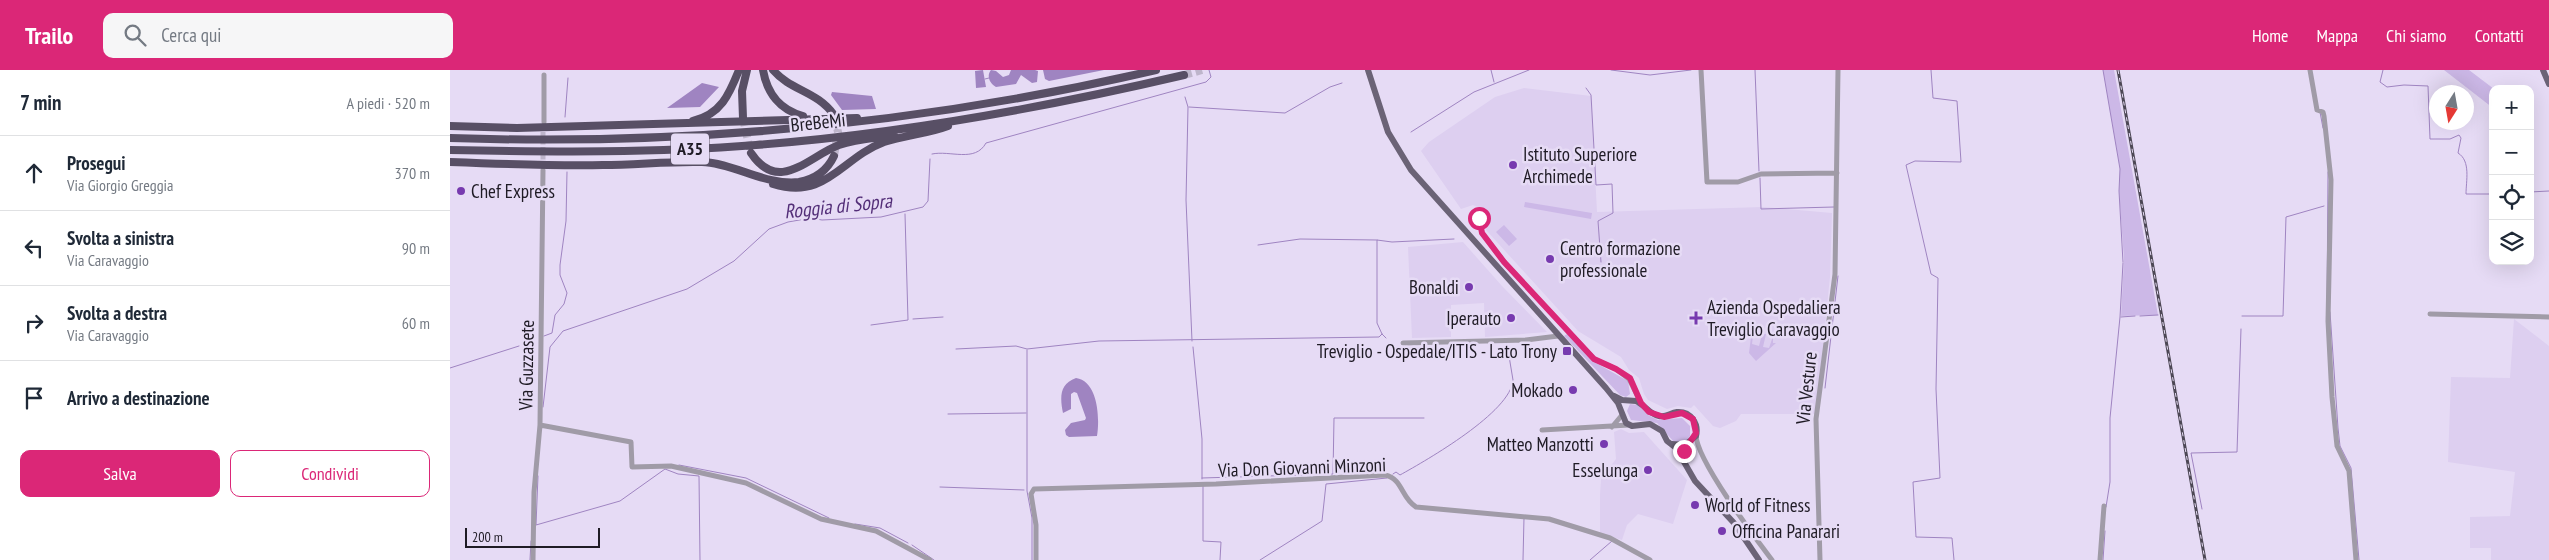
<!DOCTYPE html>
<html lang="it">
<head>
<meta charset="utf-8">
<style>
  body { margin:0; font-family:"PT Sans Narrow",sans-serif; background:#f6f6f7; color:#1f2937 }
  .controls { position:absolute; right:15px; top:15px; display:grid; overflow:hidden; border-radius:10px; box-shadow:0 5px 20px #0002 }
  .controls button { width:45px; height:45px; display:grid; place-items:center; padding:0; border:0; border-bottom:1px solid #e0e1e3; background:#fff; color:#1f2937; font:25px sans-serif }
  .compass { position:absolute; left:1979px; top:15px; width:45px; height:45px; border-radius:50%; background:#fff; box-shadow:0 5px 20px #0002; rotate:191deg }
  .scale { position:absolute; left:15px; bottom:12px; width:135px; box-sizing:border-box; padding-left:5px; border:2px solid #1f1b25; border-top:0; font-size:14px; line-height:18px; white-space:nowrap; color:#1f1b25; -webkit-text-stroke:4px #e6dbf5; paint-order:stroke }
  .stop { position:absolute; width:15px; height:15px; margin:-11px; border:4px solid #db2777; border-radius:50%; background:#fff }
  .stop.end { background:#db2777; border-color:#fff; box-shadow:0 1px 5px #0008 }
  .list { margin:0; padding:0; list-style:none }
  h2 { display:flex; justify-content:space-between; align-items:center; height:65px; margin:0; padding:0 20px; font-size:21px }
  h2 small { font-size:16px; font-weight:400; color:#747a83 }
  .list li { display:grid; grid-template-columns:32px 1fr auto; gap:15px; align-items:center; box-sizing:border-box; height:75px; padding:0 20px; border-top:1px solid #e0e1e3 }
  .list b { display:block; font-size:19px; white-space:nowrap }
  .list p { margin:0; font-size:16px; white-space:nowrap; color:#747a83 }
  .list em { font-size:16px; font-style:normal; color:#747a83 }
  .actions { display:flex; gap:10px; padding:15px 20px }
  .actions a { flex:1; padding:11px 0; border:1px solid #db2777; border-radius:10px; text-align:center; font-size:18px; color:#db2777 }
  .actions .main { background:#db2777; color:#fff }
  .icon { flex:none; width:28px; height:28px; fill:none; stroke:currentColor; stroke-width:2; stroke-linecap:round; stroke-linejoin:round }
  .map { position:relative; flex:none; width:2099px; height:490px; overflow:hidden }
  header { display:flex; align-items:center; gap:30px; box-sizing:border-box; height:70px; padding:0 25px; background:#db2777; color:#fff }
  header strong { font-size:24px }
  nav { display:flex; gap:28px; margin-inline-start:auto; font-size:18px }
  .search { width:350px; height:45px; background:#f6f6f7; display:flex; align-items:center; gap:12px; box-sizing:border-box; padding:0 18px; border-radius:10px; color:#747a83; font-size:19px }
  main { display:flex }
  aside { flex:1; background:#fff }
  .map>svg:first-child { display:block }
  .built { fill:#ddcff0 }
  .green { fill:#ccb8e7 }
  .water { fill:#9f84c1 }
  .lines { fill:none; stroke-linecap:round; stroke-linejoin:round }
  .stream { stroke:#9f84c1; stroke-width:1 }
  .minor-tunnel { stroke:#beb5cb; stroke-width:5; stroke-dasharray:5 2.5; stroke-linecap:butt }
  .highway-tunnel { stroke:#beb5cb; stroke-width:8; stroke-dasharray:8 4; stroke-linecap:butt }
  .minor { stroke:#a09ba7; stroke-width:5 }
  .major { stroke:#6b6376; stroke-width:6 }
  .highway { stroke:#584f65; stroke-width:8 }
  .rail-casing { stroke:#4c4754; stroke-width:3 }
  .rail { stroke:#e6dbf5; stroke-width:1; stroke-dasharray:4; stroke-linecap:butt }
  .route { stroke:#db2777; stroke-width:6 }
  .poi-dot { fill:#773aaf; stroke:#e6dbf5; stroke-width:2 }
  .labels { text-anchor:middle; stroke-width:5; stroke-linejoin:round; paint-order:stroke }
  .shield { fill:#e6dbf5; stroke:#5b5563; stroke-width:1 }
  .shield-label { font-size:18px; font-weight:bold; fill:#1f1b25 }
  .street-label { font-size:19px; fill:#1f1b25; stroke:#e6dbf5 }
  .poi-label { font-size:19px; fill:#1f1b25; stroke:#e6dbf5; text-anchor:start }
  .water-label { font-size:20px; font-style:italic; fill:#532e78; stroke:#e6dbf5 }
</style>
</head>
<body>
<header>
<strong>Trailo</strong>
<div class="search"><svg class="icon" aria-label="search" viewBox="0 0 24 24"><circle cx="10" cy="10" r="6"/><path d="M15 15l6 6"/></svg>Cerca qui</div>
<nav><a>Home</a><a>Mappa</a><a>Chi siamo</a><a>Contatti</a></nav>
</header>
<main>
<aside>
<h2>7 min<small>A piedi · 520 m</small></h2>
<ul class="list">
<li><svg class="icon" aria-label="ahead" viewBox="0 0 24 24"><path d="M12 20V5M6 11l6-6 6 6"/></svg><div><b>Prosegui</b><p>Via Giorgio Greggia</p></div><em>370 m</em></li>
<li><svg class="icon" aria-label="left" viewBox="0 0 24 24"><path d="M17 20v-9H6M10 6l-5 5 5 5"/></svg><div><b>Svolta a sinistra</b><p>Via Caravaggio</p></div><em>90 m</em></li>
<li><svg class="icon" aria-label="right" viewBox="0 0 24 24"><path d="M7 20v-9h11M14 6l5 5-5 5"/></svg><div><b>Svolta a destra</b><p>Via Caravaggio</p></div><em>60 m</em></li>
<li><svg class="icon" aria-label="arrive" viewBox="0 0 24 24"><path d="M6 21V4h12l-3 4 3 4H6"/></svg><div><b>Arrivo a destinazione</b></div></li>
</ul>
<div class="actions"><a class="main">Salva</a><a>Condividi</a></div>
</aside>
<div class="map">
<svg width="2099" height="490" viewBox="0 0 2099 490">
  <rect width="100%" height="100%" fill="#e6dbf5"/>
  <!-- built -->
  <path class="built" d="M1074,18l67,8 6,116 166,-5 69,6 -2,64 -14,137h-75l-5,7 -16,7 -7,-2 -19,-21 -3,3 -13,-2 -11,3 -19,-9 -4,-6 -5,-16 -10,-8 -8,-13 -43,-26 -92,-101 3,-15 -3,-5 -13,-5 -12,4 -40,-58 8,-9 66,-45z
    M1013,172l39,44 45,46 -62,5 -1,-34 -33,2v32l-39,1 -4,-91z
    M2064,249l35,27v214h-58v-12h-21v-31l40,-1 5,-44 -67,-10 3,-85 59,1z
    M1171,359l8,4 15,-1 43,48 -14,44 -35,-10 -11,11 -5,15 -22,-7v-38l1,-16 15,-20 -2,-27z"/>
  <!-- green -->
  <path class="green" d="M1653,0h11l44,245 -37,1 3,-57 -5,-68 1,-22z
    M1994,0h25l25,19 -1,19z
    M1075,132l67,11 -1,6 -67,-12z
    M1054,155l13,14 -8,7 -13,-14z
    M1117,264l29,29 32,18 2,13 -4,3 -6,-2 -56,-59z
    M1312,264h4l-3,13 6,1 4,-12v7h3l-20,18 -7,-8 2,-16 2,-2 -1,9 7,2z
    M1180,334l8,1 10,10 10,5 24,-2 8,8v10l-4,6h-12l-17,-19 -26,-3 -4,-9z"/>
  <!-- water -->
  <path class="water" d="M533,0l3,17 -10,1 -1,-17z
    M541,0l5,1 7,6 6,-2 2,-5h24l3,1 -1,11 -5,1 -11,-8 -5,9 -20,3c-6,-3 -10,-11 -5,-17z
    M593,0h61l-55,11 -4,-2z
    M252,13l17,4 -19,20 -33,1z
    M382,22l40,4 4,13 -34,1 -11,-15z
    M626,308c22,3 24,40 21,58l-28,1 -3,-2 -1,-5 6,-7 14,-3 1,-2 -9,-25 -3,-1 -3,2v15l-8,4c-3,-15 -4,-29 13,-35z"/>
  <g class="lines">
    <!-- stream -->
    <path class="stream" d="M1041,0l3,12
      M1161,0l39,5 41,-5
      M1305,0l4,101
      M1481,0l2,28 24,3 4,61 -46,-1 -9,4 25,109 7,4 -2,111 4,89 -27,4 3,55 36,1 2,22
      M1653,0l17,99 -1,22 4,71
      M1933,0l-3,12 7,5 17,-2 24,1 2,53h20l9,-4 2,3 -3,15c13,8 8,28 8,41h27
      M535,9l4,-1
      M1136,18l5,7 5,90 16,-1 1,29 -15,8 3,41
      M735,27l3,10 -2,93 6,141
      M739,37l96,6 45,-26 12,-4
      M1870,42l3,16
      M115,47l3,-39
      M961,62l63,-40 55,-22
      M482,84c18,-4 43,9 54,-11l220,-61 5,-5 -2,-7
      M1310,108l1,31 73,-2
      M2080,122l19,-1
      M808,175l42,-6 77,1
      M1877,239l1,-137
      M1880,242l8,116 2,18 11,22 8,92
      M1690,246l18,-1
      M1792,246h41l3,-99 38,-11
      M1671,247l14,-1
      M463,249l30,-2
      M421,255l37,-5 -3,-106
      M94,266l8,-3 3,-18 9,-11 3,-11 -7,-18v-10l6,-44 1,-49
      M936,268l-4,-4 -5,-11v-83l15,2 62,-3
      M80,272l4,-3
      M743,277l9,92v40
      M506,279l60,-3 11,3 72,-8 280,-4 3,-3
      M577,280v141l5,27v42
      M0,298l69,-22
      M1375,318l13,-112
      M93,337l7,-60 13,-16 124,-42 47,-28 35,-32 19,-7 23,-4 11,2 59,-3 42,-10 5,-6 2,-42
      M498,344l78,-1
      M229,395l67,13 83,40
      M943,404l3,-2 4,3c27,-15 111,-63 113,-95l-6,-36
      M88,406l-2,49 84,-24 45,-32 13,5 21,2 1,84
      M752,408l131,-4 1,-56h90
      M753,416v55l18,1 -1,18
      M490,417l84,3
      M1656,437l4,-25v-64l10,-101 3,-54
      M1752,439l-11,-56 46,-1 4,-123
      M405,454l25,4 28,15
      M462,475l22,15
      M80,490l1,-19
      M810,490l62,-39 4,-37 61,-6
      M1073,490l1,-42
      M1140,490l22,-19
      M1653,490l2,-29"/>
    <!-- minor-tunnel -->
    <path class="minor-tunnel" d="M93,97v-41"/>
    <!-- highway-tunnel -->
    <path class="highway-tunnel" d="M734,5l18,-5
      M293,48l7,32
      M384,86l4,-24 -3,-13"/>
    <!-- minor -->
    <path class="minor" d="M1251,0l6,112h31l23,-8 76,-1
      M1860,0l7,40 6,2 1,4 7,64 -3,141 4,76 5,49 12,25 7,89
      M94,52v-47
      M1029,148l3,15 22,29 90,97 22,10 13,10 12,24
      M1980,244l119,3
      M953,273l123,-3 32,-4
      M90,355l91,17 1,25 39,-1 75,17 75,36 55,12 54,29
      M1162,357l10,-12
      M1092,360l87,-5
      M1246,365c0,24 59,103 76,125
      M83,490l1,-68 6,-67 3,-255
      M586,490v-35l-5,-31 3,-5 182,-5 169,-9c18,4 16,23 31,32l133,12 61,19 40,22
      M1370,490l-4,-141 19,-145 3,-204
      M1650,490l4,-54"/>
    <!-- major -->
    <path class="major" d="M918,0l20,62 23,38 195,218 12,15 8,20 6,3 18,-2 12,7 5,10 9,7 19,33 39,42 25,37
      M2093,0l6,14
      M1164,326l8,4 14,1c9,4 13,13 23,15 7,2 11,-3 18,-4 14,-1 22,12 19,24l-11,9 -13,-1"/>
    <!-- highway -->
    <path class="highway" d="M313,0c4,23 17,40 40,46
      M323,0c18,21 44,21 61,45
      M293,48l-1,-27 5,-21
      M243,51c28,-7 36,-26 46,-51
      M0,56l67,2 340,-10
      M0,68c239,8 474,-14 706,-68
      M0,80c102,2 204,3 306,-5 144,-11 287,-37 428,-70
      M301,83c28,42 58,3 88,-8 18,-6 37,-7 55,-10
      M0,92c51,2 102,4 153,3 33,0 66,-4 99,-3 32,1 64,24 97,20 16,-3 28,-11 35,-26
      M323,114c53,17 68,-26 111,-42 21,-7 43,-8 64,-16"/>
    <defs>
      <path id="rail" d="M1668,0l87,490"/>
    </defs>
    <!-- rail casing -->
    <use href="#rail" class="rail-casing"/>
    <!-- rail -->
    <use href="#rail" class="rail"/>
  </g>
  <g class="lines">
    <!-- route -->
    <path class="route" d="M1029,148l3,15 22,29 90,97 22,10 14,9 11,25 8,9 15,5 18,-4 11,6 3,14 -12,18"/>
  </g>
  <!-- markers -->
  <g class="poi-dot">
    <circle cx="1063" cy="95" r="5"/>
    <circle cx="11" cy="121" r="5"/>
    <circle cx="1100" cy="189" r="5"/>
    <circle cx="1019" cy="217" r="5"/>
    <circle cx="1061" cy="248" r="5"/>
    <path d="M1243.5 240.5h5v5h5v5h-5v5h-5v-5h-5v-5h5z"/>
    <rect x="1112" y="276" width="10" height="10" rx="2.5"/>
    <circle cx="1123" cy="320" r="5"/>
    <circle cx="1154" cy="374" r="5"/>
    <circle cx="1198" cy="400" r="5"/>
    <circle cx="1245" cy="435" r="5"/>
    <circle cx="1272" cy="461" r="5"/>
  </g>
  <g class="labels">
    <!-- shield labels -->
    <rect class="shield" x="221" y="63.5" width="38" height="31" rx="4"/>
    <g class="shield-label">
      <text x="240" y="85">A35</text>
    </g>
    <!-- street labels -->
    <g class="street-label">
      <text transform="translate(368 52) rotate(-6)" y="7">BreBeMi</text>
      <text transform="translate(76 295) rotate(-89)" y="7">Via Guzzasete</text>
      <text transform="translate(1356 318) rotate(-84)" y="7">Via Vesture</text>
      <text transform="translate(852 397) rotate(-2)" y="7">Via Don Giovanni Minzoni</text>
    </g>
    <!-- poi labels -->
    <g class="poi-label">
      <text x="1073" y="91">Istituto Superiore<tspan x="1073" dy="22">Archimede</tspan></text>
      <text x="21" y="128">Chef Express</text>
      <text x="1110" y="185">Centro formazione<tspan x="1110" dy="22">professionale</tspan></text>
      <text x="1009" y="224" text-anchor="end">Bonaldi</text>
      <text x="1257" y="244">Azienda Ospedaliera<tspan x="1257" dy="22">Treviglio Caravaggio</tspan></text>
      <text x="1051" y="255" text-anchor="end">Iperauto</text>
      <text x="1107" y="288" text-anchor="end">Treviglio - Ospedale/ITIS - Lato Trony</text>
      <text x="1113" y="327" text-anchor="end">Mokado</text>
      <text x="1144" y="381" text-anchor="end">Matteo Manzotti</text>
      <text x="1188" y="407" text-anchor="end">Esselunga</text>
      <text x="1255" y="442">World of Fitness</text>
      <text x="1282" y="468">Officina Panarari</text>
    </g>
    <!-- water labels -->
    <g class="water-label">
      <text transform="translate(388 136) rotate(-6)" y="7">Roggia di Sopra</text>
    </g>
  </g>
</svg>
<div class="controls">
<button>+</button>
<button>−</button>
<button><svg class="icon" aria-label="locate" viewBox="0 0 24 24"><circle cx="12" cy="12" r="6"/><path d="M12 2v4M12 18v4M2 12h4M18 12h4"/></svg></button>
<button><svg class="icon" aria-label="layers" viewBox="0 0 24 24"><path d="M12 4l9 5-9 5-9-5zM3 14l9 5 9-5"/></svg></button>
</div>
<svg class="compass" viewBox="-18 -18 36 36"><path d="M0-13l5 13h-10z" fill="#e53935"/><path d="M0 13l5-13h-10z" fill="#747a83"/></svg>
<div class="scale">200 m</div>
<div class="stop" style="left:1029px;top:148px"></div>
<div class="stop end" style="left:1234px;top:381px"></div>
</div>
</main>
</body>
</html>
